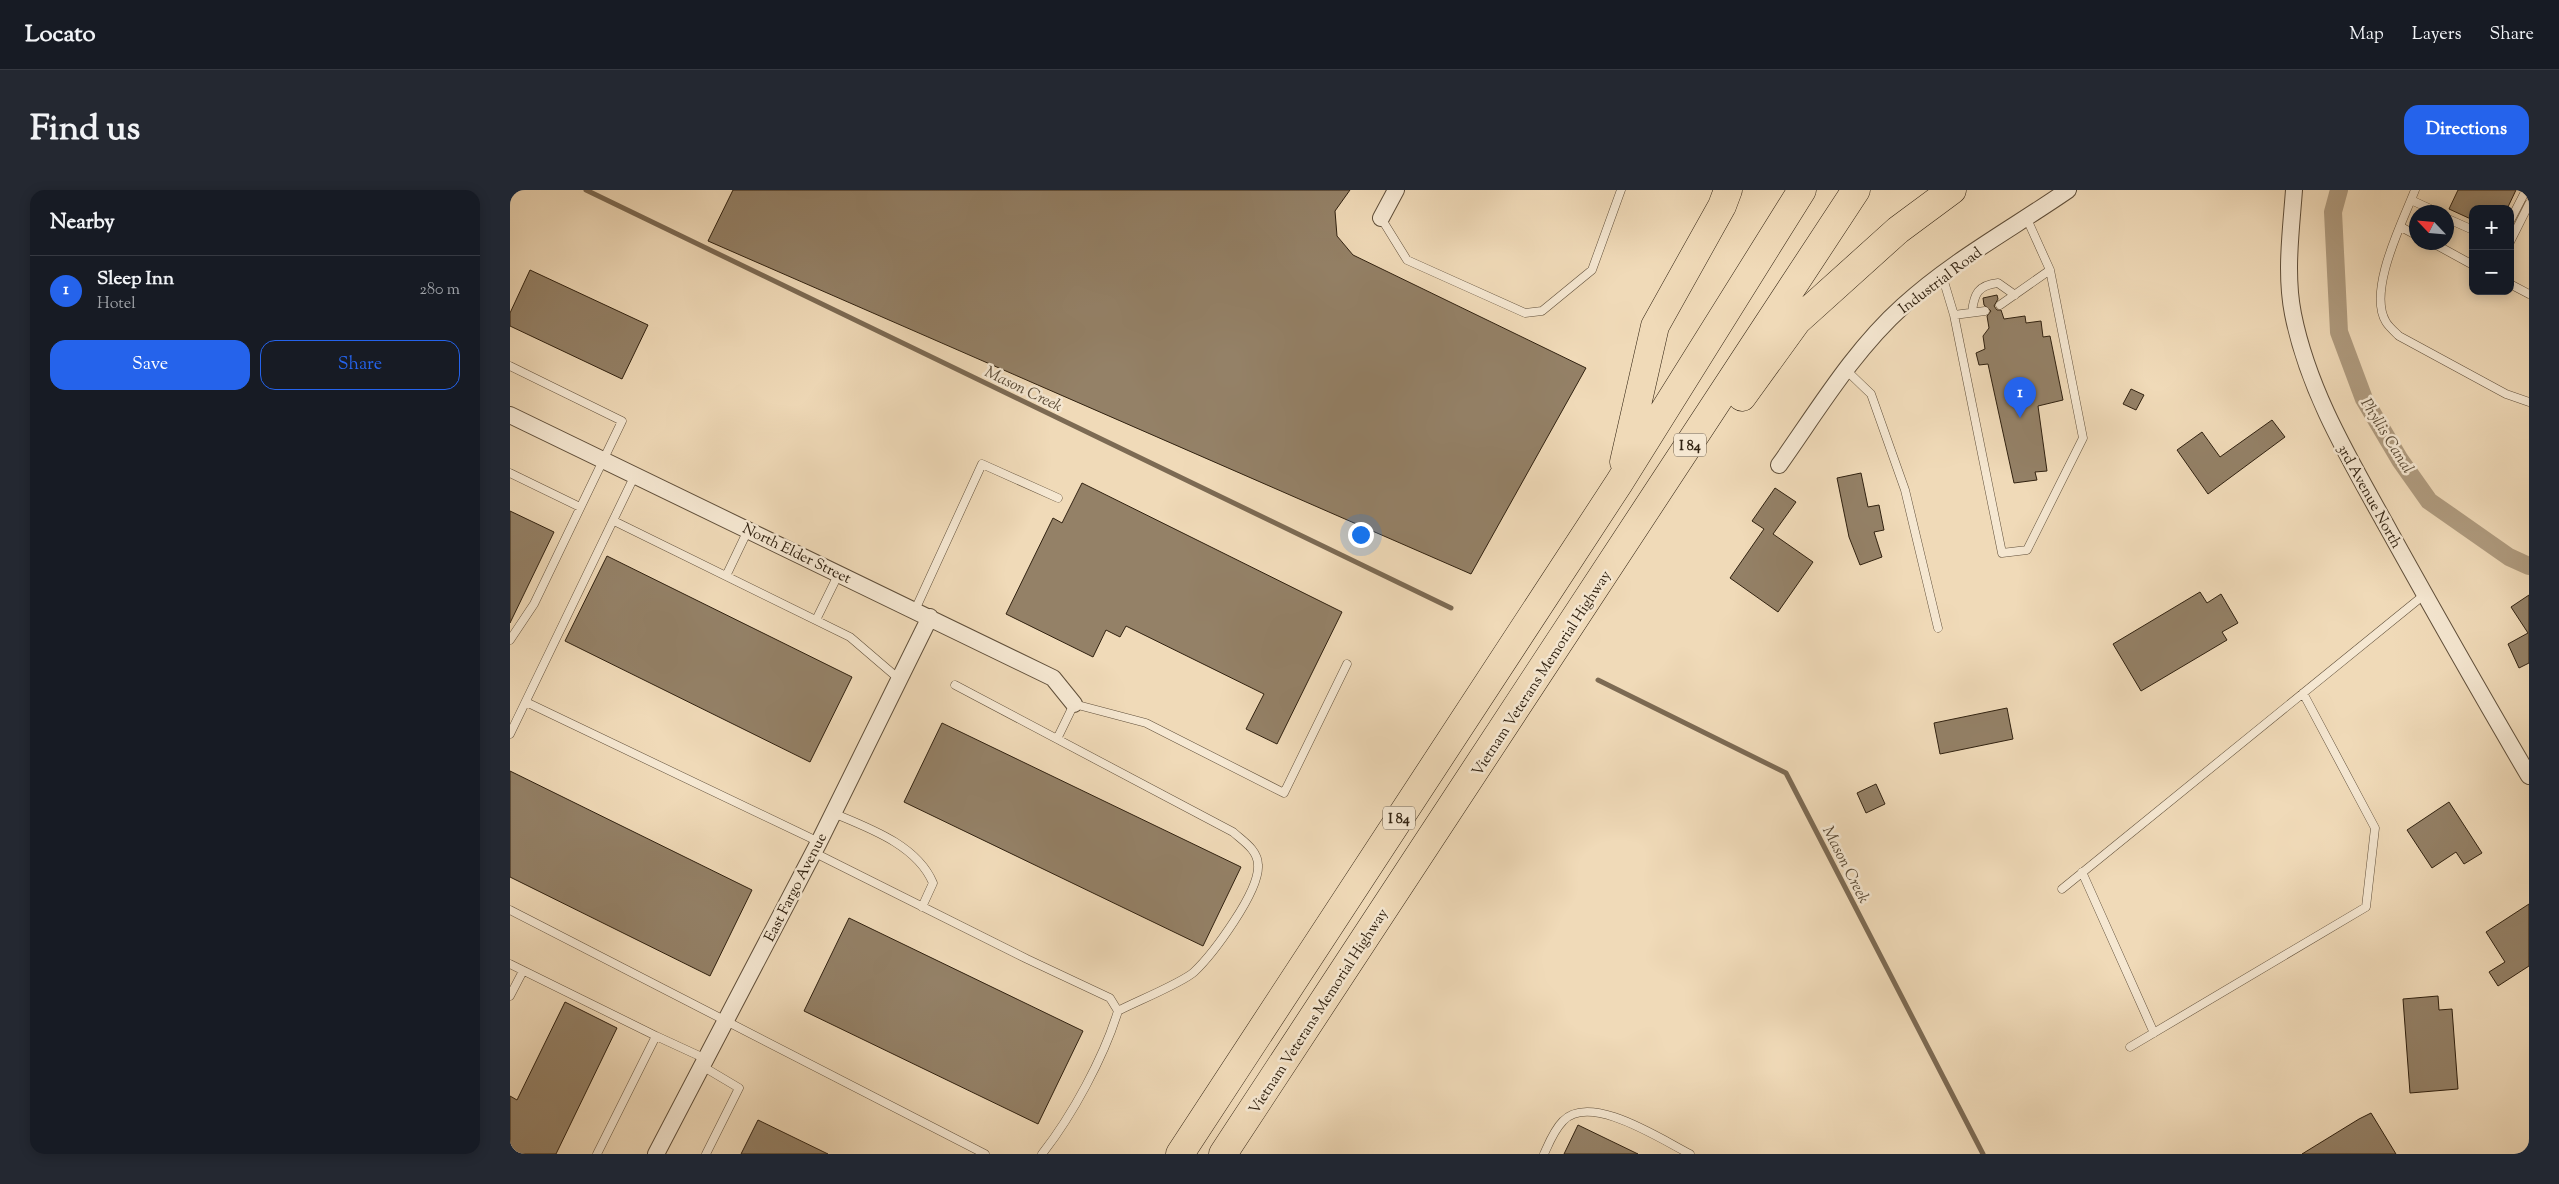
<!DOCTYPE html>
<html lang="en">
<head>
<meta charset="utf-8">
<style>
  body { margin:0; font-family:"Sorts Mill Goudy",serif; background:#242831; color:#f1f3f6 }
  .controls { position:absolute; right:15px; top:15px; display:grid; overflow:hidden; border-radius:10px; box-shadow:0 2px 12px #0003 }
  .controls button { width:45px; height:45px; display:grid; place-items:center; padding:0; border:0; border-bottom:1px solid #363941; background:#171b24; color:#f1f3f6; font:25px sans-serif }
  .compass { position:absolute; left:1899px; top:15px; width:45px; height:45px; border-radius:50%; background:#171b24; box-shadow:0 2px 12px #0003; rotate:296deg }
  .you { position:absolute; left:850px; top:344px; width:18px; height:18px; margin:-12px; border:4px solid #fff; border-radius:50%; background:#1a73e8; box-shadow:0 0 0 8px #1a73e833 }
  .badge { display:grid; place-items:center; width:32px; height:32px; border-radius:50%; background:#2563eb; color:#fff; font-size:16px; font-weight:700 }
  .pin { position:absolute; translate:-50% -41px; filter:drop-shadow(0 1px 2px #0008) }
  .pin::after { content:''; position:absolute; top:26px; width:18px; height:15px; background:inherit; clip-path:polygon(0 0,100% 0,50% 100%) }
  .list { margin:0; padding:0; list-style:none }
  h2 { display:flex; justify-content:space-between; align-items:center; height:65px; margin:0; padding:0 20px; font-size:21px }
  h2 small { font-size:16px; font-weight:400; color:#9ea1a6 }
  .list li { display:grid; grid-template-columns:32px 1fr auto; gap:15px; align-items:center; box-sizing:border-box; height:70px; padding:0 20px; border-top:1px solid #363941 }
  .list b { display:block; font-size:19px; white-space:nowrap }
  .list p { margin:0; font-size:16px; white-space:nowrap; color:#9ea1a6 }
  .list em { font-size:16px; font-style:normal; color:#9ea1a6 }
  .actions { display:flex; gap:10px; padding:15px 20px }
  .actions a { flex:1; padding:11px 0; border:1px solid #2563eb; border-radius:15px; text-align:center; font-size:18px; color:#2563eb }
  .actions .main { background:#2563eb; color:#fff }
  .map { position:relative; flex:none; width:2019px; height:964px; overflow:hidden; border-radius:15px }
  header { display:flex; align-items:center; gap:30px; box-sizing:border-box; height:70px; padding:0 25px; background:#171b24; border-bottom:1px solid #363941 }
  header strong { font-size:24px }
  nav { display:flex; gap:28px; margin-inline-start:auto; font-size:18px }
  .intro { display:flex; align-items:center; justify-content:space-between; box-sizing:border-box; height:120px; padding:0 30px }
  h1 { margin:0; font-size:35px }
  .button { padding:12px 22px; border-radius:15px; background:#2563eb; color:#fff; font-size:18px; font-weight:700 }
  main { display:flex; gap:30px; padding:0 30px }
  aside { flex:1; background:#171b24; border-radius:15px; box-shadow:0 2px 12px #0003 }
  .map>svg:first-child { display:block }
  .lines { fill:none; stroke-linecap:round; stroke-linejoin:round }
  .stream { stroke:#7c6a53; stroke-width:5 }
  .canal { stroke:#af9b7f; stroke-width:18 }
  .building { fill:#948167; stroke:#302110 }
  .lane-casing { stroke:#604f3a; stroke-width:9 }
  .street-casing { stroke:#604f3a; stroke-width:18 }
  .highway-casing { stroke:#302110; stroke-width:29 }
  .lane { stroke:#f5e7d1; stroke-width:8 }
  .street { stroke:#f5e7d1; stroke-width:16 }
  .highway { stroke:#f0dab8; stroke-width:28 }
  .labels { text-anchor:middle; stroke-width:5; stroke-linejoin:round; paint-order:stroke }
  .shield { fill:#f5e7d1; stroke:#6b5c4a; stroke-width:1 }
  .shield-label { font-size:14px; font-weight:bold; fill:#302110 }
  .street-label { font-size:15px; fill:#302110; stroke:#f5e7d1 }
  .water-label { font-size:16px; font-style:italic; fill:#5c4c37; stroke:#f5e7d1 }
</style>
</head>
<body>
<header>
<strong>Locato</strong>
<nav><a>Map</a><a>Layers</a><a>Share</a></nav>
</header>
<div class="intro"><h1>Find us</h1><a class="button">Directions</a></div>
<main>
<aside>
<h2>Nearby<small></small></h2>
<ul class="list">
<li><span class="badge">1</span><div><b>Sleep Inn</b><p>Hotel</p></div><em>280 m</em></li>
</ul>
<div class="actions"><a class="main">Save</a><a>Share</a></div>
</aside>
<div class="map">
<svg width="2019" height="964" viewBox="0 0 2019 964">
  <rect width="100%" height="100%" fill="#f0dab8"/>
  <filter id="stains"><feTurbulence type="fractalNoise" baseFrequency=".004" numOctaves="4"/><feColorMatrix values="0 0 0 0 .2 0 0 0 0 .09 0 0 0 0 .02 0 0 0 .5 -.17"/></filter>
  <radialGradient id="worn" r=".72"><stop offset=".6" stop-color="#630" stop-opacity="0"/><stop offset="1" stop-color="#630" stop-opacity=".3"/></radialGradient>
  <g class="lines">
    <!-- stream -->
    <path class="stream" d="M76,0l865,418
      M1088,490l188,93 197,381"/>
    <!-- canal -->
    <path class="canal" d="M1829,0l-6,22 6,120 25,67 36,61 29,41 80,56 20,9"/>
  </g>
  <!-- building -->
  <path class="building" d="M223,0h617l-15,21 2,25 16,19 233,113 -115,206 -763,-333z
    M1948,0h58l-9,19h-34v11l-24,-11z
    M20,80l118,55 -26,54 -112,-53v-13z
    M1487,105l1,4 -4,7 3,4h4l3,9 21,-3 1,7 15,-2 2,16 7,-1 13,64 -25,6 9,65 -12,1 2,8 -23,3 -26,-119 -9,1 -3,-12 9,-4 -2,-13 6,-8 -2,-12 4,-5 -7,-6 -1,-7z
    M1621,199l13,6 -8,15 -13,-6z
    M1762,230l13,17 -77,57 -31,-44 25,-18 18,25z
    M1351,283l7,34 11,-2 5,25 -10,2 8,25 -22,8 -11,-28 -12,-59z
    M572,293l260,129 -65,132 -31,-15 18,-35 -138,-68 -6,11 -14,-7 -13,27 -87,-43 47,-96 9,5z
    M1265,298l21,14 -23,32 40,28 -35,50 -48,-34 34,-49 -12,-8z
    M0,321l44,21 -44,91z
    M97,366l245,121 -42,85 -245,-121z
    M1690,402l7,11 14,-9 17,29 -16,9 5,8 -86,51 -28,-47z
    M2019,405v68l-10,5 -11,-24 20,-11 -17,-26z
    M1497,518l6,31 -73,15 -6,-31z
    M432,533l299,144 -38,79 -299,-144z
    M0,581l242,119 -42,86 -200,-99z
    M1366,594l9,20 -19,9 -9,-20z
    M1939,612l33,51 -18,11 -8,-12 -24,16 -25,-38z
    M2019,714v62l-31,20 -9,-14 16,-10 -19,-30z
    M339,728l234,113 -45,93 -234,-113z
    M1928,806l1,14 13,-1 6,80 -48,4 -7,-94z
    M55,812l52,26 -61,126h-46v-58l7,4z
    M1861,923l25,41h-94l57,-35z
    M248,930l70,34h-87z
    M1068,935l60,29h-74z"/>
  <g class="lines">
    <defs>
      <path id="lane" d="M1905,0c-12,31 -48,101 -29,132 3,5 9,10 13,14l107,58 23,8
        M1901,10l26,12
        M871,28l26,42 118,53 17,-2 50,-41 29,-80
        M1936,28l27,12
        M2000,31l16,-31
        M1891,37l15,8
        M1921,52l42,23
        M2000,52l19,-38
        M1432,85l12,40 48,238 25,-3 56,-112 -33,-168 -23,-51
        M2000,94l19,10
        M1490,115l50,-35
        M1462,122c2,-18 6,-27 26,-29l17,12
        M1444,125l31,-4
        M0,176l112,55 -88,183 -24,36
        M1336,180l25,24 34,96 33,138
        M0,283l70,34
        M104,331l236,116 49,42
        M216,386l22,-46
        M405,420l67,-146 76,34
        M306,430l23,-47
        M445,495l278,147c10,9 25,18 25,33 2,26 -45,89 -64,107 -12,11 -59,30 -76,39
        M16,512l293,140
        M0,544l125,-259
        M547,549l17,-35 72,19 138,70 63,-129
        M323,623c36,15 84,32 100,70l-11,24
        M303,662l214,107 83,39 8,13c-14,46 -46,105 -76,143
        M1572,682l72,161
        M1552,699l362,-294
        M0,720l475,244
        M0,774l146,72
        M0,806l13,-25
        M1620,857l236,-140 9,-79 -72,-135
        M192,876l37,22 -33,66
        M87,964l59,-118 50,23
        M1034,964c5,-11 10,-24 19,-33 27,-29 99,19 127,33"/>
      <path id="street" d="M1784,0c-3,41 -9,84 -1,124 16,80 59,149 98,220 45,81 91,162 138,242
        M871,28l15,-28
        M0,225l543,263 21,26
        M1269,275c39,-55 74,-114 124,-159 49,-45 110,-78 165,-116
        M146,964l163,-312 111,-225"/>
      <path id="highway" d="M1232,207l55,-76 101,-91 54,-40
        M1114,272l31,-136 67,-120 6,-16
        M670,964l439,-671 183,-293
        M713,964l633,-964"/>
    </defs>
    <!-- lane casing -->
    <use href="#lane" class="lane-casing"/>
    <!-- street casing -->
    <use href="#street" class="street-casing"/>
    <!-- highway casing -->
    <use href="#highway" class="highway-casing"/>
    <!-- lane -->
    <use href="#lane" class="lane"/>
    <!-- street -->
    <use href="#street" class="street"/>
    <!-- highway -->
    <use href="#highway" class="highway"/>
  </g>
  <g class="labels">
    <!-- shield labels -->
    <g class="shield">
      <rect x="1164" y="243.5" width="32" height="23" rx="4"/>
      <rect x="873" y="616.5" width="32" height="23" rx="4"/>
    </g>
    <g class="shield-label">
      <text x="1180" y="260">I 84</text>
      <text x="889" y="633">I 84</text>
    </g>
    <!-- street labels -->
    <g class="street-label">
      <text transform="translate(1430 90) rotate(-37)" y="5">Industrial Road</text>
      <text transform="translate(1860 306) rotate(61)" y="5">3rd Avenue North</text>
      <text transform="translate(287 363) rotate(26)" y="5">North Elder Street</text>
      <text transform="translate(1031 483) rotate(-57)" y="5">Vietnam Veterans Memorial Highway</text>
      <text transform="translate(285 697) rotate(-63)" y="5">East Fargo Avenue</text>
      <text transform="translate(808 821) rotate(-57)" y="5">Vietnam Veterans Memorial Highway</text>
    </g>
    <!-- water labels -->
    <g class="water-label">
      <text transform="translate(514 198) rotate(26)" y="6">Mason Creek</text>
      <text transform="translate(1878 245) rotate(58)" y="6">Phyllis Canal</text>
      <text transform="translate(1337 674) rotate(63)" y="6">Mason Creek</text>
    </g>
  </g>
  <rect width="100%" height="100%" filter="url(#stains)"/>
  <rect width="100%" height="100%" fill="url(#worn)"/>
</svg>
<div class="controls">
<button>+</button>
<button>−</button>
</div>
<svg class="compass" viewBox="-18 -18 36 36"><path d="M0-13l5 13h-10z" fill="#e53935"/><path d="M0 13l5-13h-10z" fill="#9ea1a6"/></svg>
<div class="you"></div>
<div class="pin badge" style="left:1510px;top:228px">1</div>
</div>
</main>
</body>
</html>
